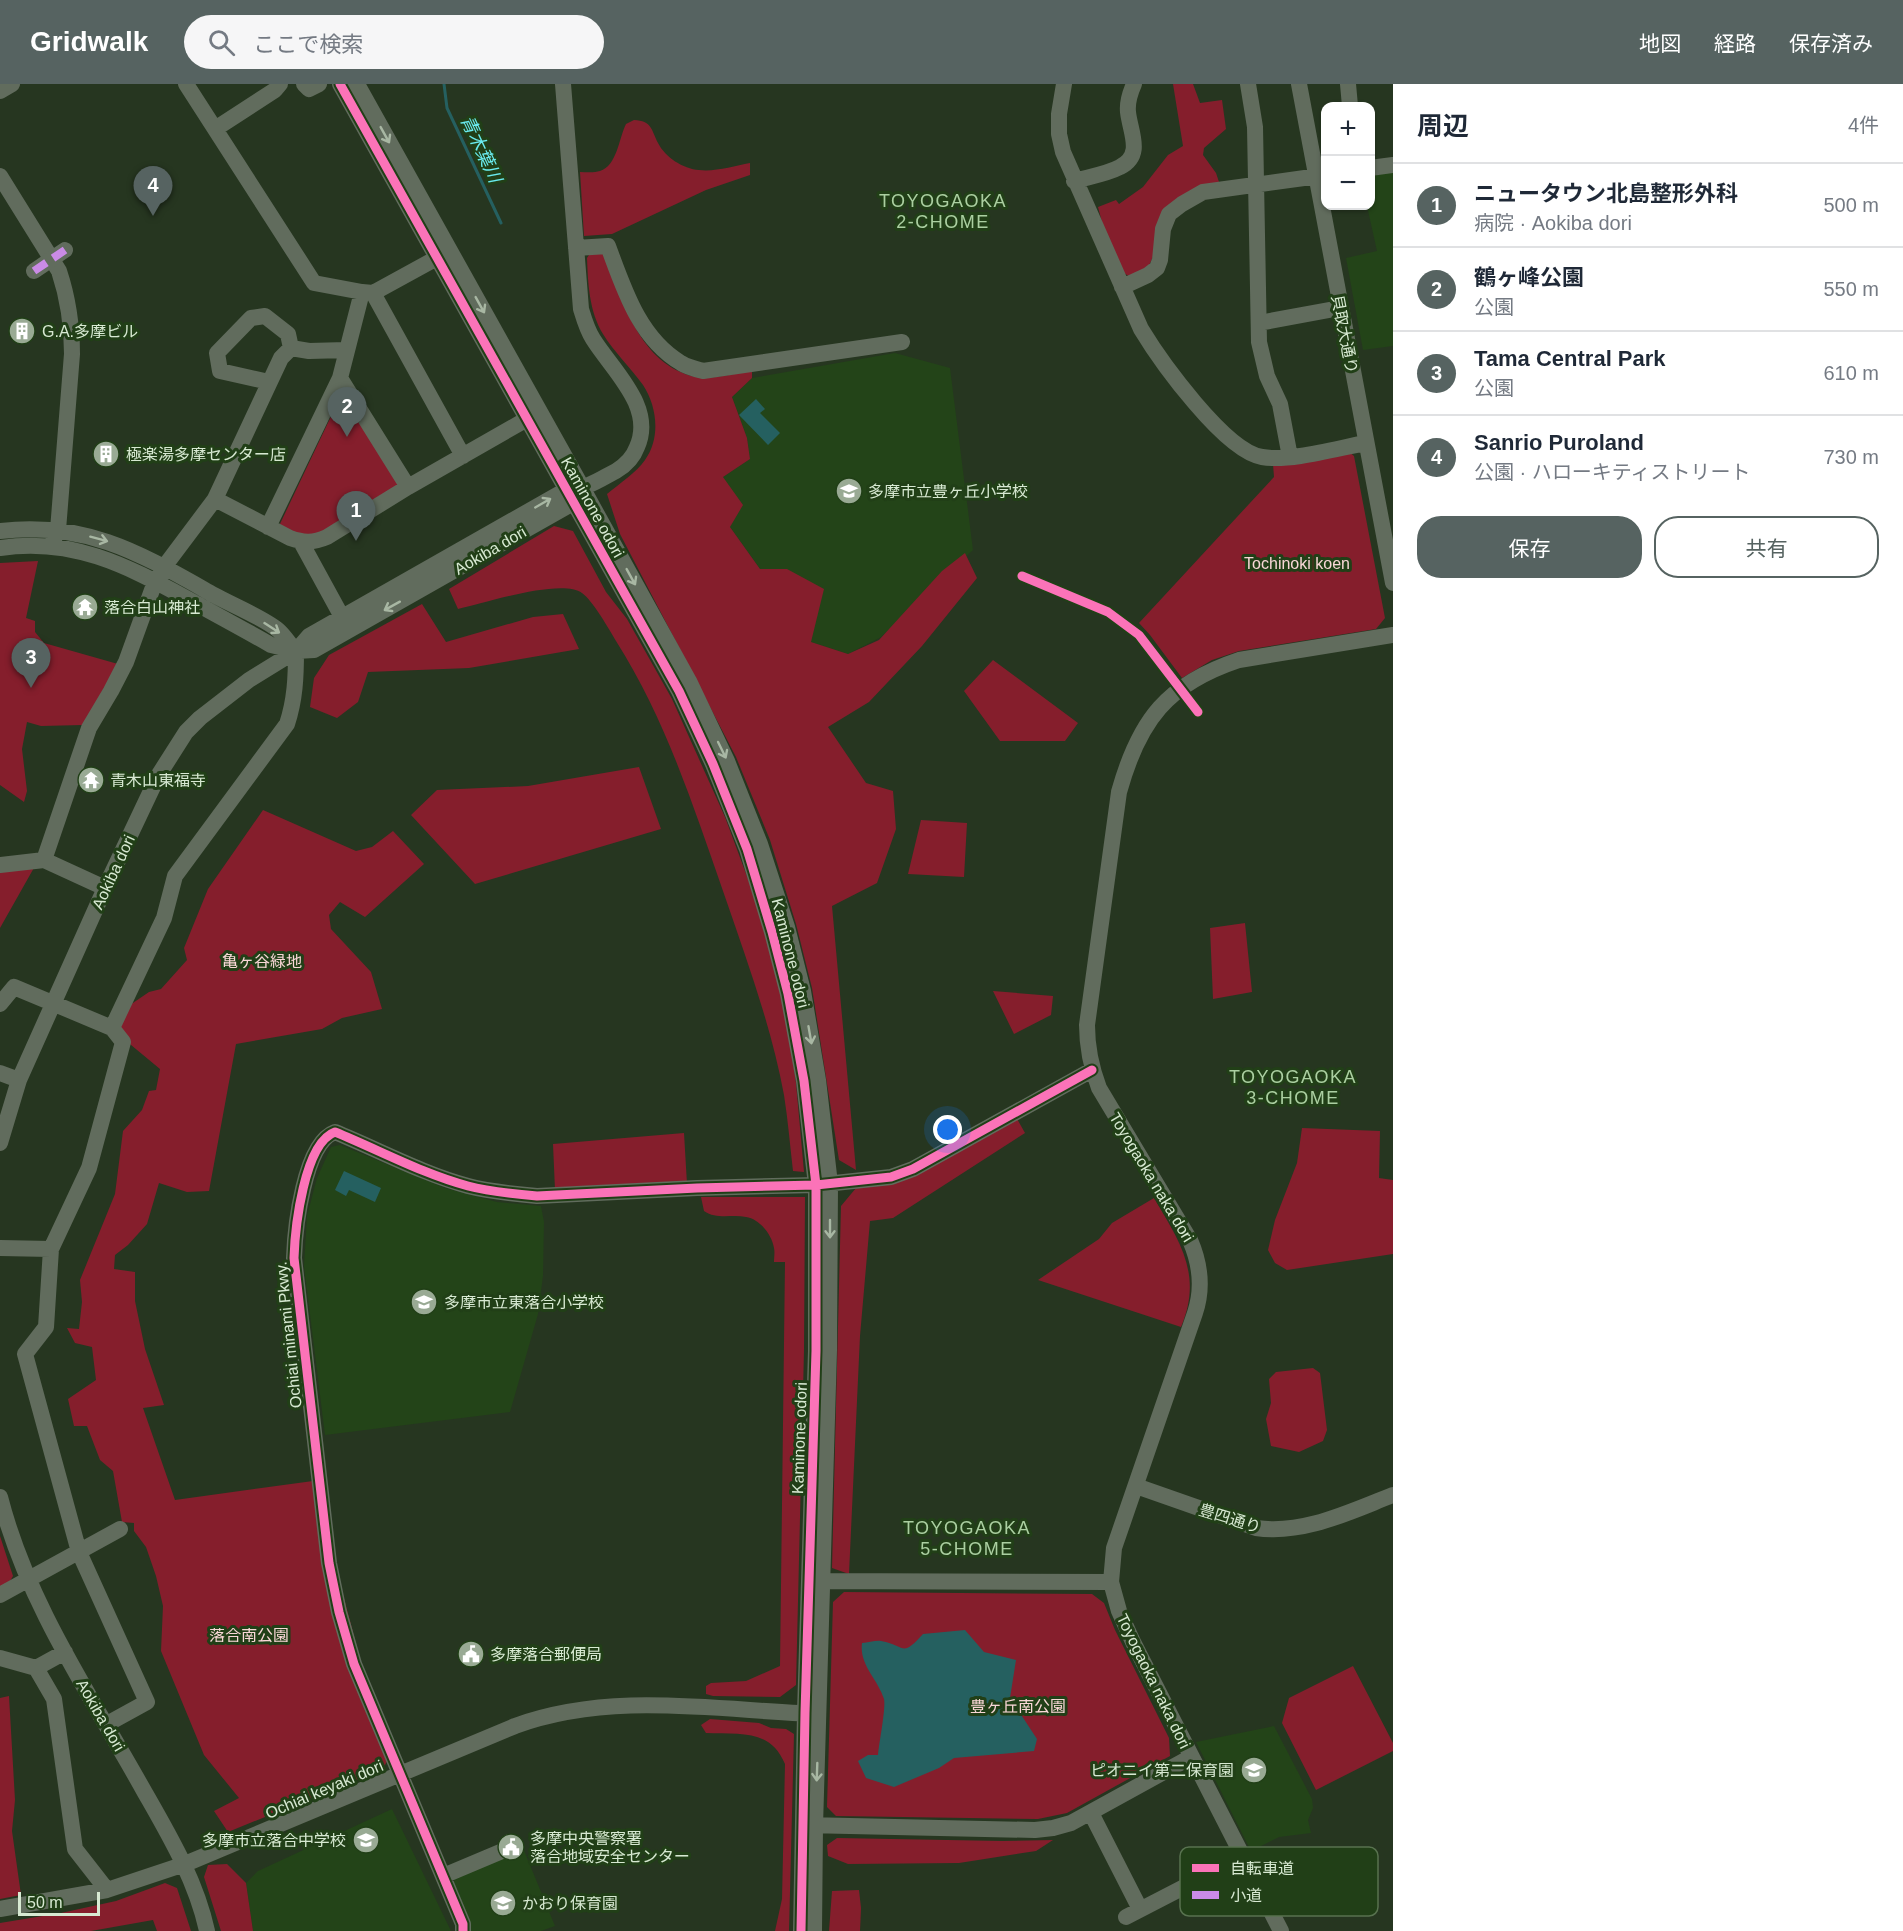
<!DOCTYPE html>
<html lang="ja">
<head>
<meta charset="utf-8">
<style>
  body { margin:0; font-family:Arial,"Noto Sans JP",sans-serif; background:#f6f6f7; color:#1f2937 }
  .controls { position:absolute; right:18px; top:18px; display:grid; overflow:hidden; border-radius:12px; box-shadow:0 2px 4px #0004 }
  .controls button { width:54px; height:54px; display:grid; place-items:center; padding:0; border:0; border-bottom:2px solid #e0e1e3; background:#fff; color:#1f2937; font:30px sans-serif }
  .scale { position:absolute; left:18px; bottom:15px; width:82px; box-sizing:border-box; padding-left:6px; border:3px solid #d7e9d2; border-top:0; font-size:16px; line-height:21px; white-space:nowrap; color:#d7e9d2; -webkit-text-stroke:4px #213f17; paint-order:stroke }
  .you { position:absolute; left:948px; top:1046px; width:21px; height:21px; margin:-15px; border:4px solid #fff; border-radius:50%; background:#1a73e8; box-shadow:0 0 0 9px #1a73e833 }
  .badge { display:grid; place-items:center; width:39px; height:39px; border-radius:50%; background:#566361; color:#fff; font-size:20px; font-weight:700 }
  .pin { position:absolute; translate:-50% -50px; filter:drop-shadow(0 2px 3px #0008) }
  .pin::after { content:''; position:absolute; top:32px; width:21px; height:18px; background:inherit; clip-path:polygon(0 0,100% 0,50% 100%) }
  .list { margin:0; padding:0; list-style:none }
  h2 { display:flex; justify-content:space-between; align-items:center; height:78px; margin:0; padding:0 24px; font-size:26px }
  h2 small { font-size:20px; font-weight:400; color:#747a83 }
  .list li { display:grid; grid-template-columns:39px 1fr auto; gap:18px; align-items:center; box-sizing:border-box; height:84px; padding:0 24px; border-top:2px solid #e0e1e3 }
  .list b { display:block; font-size:22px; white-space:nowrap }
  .list p { margin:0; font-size:20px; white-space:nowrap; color:#747a83 }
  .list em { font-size:20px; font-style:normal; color:#747a83 }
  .actions { display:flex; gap:12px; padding:18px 24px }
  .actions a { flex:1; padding:14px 0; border:2px solid #566361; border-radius:24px; text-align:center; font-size:21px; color:#566361 }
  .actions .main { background:#566361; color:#fff }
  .icon { flex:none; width:33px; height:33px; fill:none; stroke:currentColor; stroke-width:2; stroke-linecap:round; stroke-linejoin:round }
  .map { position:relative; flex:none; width:1393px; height:1847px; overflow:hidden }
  header { display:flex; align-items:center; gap:36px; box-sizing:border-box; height:84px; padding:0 30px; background:#566361; color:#fff }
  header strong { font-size:28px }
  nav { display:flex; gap:33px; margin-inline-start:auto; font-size:21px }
  .search { width:420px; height:54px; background:#f6f6f7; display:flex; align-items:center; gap:15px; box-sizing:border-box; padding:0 21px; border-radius:33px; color:#747a83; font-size:22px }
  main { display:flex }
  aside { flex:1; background:#fff }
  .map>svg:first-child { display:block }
  .built { fill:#234418 }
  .green { fill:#851e2c }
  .water { fill:#256060 }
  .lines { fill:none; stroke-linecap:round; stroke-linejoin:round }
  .stream { stroke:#256060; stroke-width:3 }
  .minor { stroke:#616c5d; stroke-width:16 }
  .minor-bridge { stroke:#616c5d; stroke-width:16 }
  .quiet { stroke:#ca8be6; stroke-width:8; stroke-dasharray:15 8; stroke-linecap:butt }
  .cycleway-casing { stroke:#213f17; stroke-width:13 }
  .cycleway { stroke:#fb73b8; stroke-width:9 }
  .oneway { stroke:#a8b7a3 }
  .labels { text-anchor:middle; stroke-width:6; stroke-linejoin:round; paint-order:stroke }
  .poi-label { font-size:16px; fill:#d7e9d2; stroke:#213f17; text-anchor:start }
  .street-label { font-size:16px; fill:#d7e9d2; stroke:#213f17 }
  .park-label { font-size:16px; fill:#f9d7d7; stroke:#213f17 }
  .water-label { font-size:18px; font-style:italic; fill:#6aebef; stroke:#213f17 }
  .neighbourhood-label { font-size:18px; letter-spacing:1.5px; fill:#abcfa1; stroke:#213f17 }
  .key { fill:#213f17; stroke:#58724f; stroke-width:1.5 }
  .key-label { font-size:16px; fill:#d7e9d2 }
</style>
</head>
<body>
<header>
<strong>Gridwalk</strong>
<div class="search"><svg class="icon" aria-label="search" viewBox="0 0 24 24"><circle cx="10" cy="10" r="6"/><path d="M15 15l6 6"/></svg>ここで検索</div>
<nav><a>地図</a><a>経路</a><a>保存済み</a></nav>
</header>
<main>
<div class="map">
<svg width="1393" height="1847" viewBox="0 0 1393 1847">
  <rect width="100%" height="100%" fill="#263620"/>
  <!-- built -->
  <path class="built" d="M1393,86v176l-30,4 -17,-92 31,-7 -10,-45h3l1,-33z
    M895,269l55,15 23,182 -92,87 -33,17 -37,-12 -24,-73h-27l-30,-42 -7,-50 27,-18 -3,-21 -15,-41 20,-19z
    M340,1061l105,43 52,14 44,4 3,16 -1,54 -5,38 -28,98 -185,23 -21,-169 3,-50 10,-38 14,-31z
    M1274,1642l38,73 1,9 -5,12 3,13 -32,4 -28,14 -55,-109z
    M392,1725l59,122h-198l-7,-48 12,-12z
    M523,1764l32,78 -14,5h-72l-16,-46 2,-7z"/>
  <!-- green -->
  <path class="green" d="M1173,0h20l7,19 22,-3 4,29 -22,19 -1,7 13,18 4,12 -42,14 -30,69 -18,9 -6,-4 -21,-47 -5,-19 18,-7 3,4 24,-17 25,-32 15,-9z
    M634,36c18,1 17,9 24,23 7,14 25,26 41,27 16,2 35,-4 51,-7v12l-44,15 -94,44 -28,2 -4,-64c6,0 14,1 20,-1 17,-5 19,-33 26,-47z
    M591,168h8l7,4c17,46 34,109 90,121 14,3 41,-4 56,-6v7l-20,19 15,41 3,21 -27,18 20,28 -13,22 30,42h27l37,20 -13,53 37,12 31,-14 63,-69 23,-18 12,25 -55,68 -53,56 -41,25 38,56 27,8 3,38 -19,54 -45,23 24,264 -17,-10 -27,-172 -16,-64 -26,-84 -34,-83 -116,-223 -13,-40c13,-11 29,-21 38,-34 16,-22 12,-54 -2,-75 -12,-17 -29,-33 -40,-51 -14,-23 -15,-51 -16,-76z
    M344,305l58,96 -78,48 -24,4 -21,-11z
    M1348,367l6,5 31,162 -9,11 -137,22 -27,9 -30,18 -32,-43 -11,-12 135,-146 -1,-13z
    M554,442l19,5 33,61 21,27 45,80 53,118 43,116 16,61 12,89 8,89 -11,-1c-3,-25 -5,-51 -9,-76 -13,-70 -38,-137 -61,-204 -30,-86 -58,-173 -107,-250 -7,-12 -23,-40 -34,-48 -21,-15 -97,10 -124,16l-9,-20z
    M38,477l-12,57 9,3v11l9,11 74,21 -35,61 -42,1 -14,-4 -5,27 5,42 -3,11 -24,-17v-222z
    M422,520l24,38 87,-25 30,-3 16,35 -110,19 -101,4 -10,30 -21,16 -27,-11 4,-29 15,-23z
    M993,576l85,63 -13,18h-65l-36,-50z
    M639,683l22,62 -186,55 -64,-69 26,-25 91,-4z
    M263,726l93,41 16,-4 21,-16 31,33 -59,53 -25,-15 -11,13 2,14 40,43 11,37 -40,9 -20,11 -86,15 -27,147 -22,1 -28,-9 -12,41 -19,21 -13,10 -1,14 21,3v29l10,48 19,56 -21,3 32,92 138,-19 74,280 -4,8 -155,63 -14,-21 25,-13 -35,-43 -43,-104 2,-45 -7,-30 -10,-29 -12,-16v-8l-12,-1 -9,-51 -13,-11 -13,-34h-13l-6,-27 28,-19 -4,-33 -17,-4 -8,-15 12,1 3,-27 -2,-22 35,-86 8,-63 19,-21 7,-19 7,-1 4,-21 -35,-29 -8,-17 10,-16 22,-15 12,-3 26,-29 -3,-12 24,-59z
    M921,736l46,3 -3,54 -56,-3z
    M35,782l-35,62v-56z
    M1245,839l7,69 -39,7 -3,-71z
    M993,907l60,5 -2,19 -37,19z
    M1016,1033l9,16 -132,85 -23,3 -10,115 -11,238 -17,-6 9,-362 15,-18z
    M1302,1044l78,3 -1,47 14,2v74l-106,16 -12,-7 -7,-13 7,-30 22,-57z
    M684,1049l3,51 -132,6 -2,-46z
    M701,1113h104l-1,153 -8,335 -16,12 -67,-1 -7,-2v-8l5,-3 35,-2 34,-15 5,-404h-11c0,-4 1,-10 0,-14 -2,-13 -14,-29 -28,-31 -14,-3 -29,3 -42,-6z
    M1154,1114c26,44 49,77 27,129l-143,-47 61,-41 13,-16z
    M1313,1284l7,5 7,57 -4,11 -24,11 -28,-6 -5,-27 5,-16 -2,-24 7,-7z
    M0,1452l13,40 -4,7 -9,5z
    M844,1508l248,2 12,9 11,27 54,108 1,18 -103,57 -29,6 -202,-3 -9,-9 6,-205z
    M1353,1582l40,77v8l-77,39 -34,-67 7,-25z
    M9,1612l6,104 -3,31 9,64 -21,4v-201z
    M710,1635l49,4 12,5 15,1 8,5 -5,197h-14l7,-32 3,-135c-15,-36 -45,-29 -79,-31l-5,-8z
    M837,1754l165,3 51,-1 -17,11 -77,12 -111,1 -20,-8 -1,-11z
    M227,1780l19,19 7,48h-32l-17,-54 4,-12z
    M165,1799l12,5 14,43h-34l-4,-11 -62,11h-91v-8l61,-10 55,-12z
    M859,1806l2,18 -1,23h-31l3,-40z"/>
  <!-- water -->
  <path class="water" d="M756,315l9,10 -5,4 20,20 -12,12 -29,-30z
    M344,1087l37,17 -6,14 -26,-12 -3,6 -11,-6z
    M965,1546l19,22 32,8 -6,38 27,41 -3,12 -80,7 -15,10 -45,19 -28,-9 -8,-17 10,-6h10c1,-12 8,-47 6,-56 -6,-20 -25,-34 -22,-56 6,0 14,-3 19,-2 26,5 20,17 42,-7z"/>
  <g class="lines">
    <!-- stream -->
    <path class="stream" d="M444,0l3,24 54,115"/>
    <!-- minor -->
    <path class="minor" d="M186,0l128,199 48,9 11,1 73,-40
      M304,0l5,5 10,-5
      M340,0l339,607 34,73 34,85 25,83 16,62 16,87 12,104v166l-11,362 -4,218
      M357,0l226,405 106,192 38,80 33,83 27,83 16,64 15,89 12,104 -1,166 -14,476 -1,105
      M1064,0l-5,30v20l4,18 78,177c20,33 84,122 121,128 28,5 76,-9 104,-14
      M1248,0l7,43 4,215 8,34 13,28 10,53
      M1299,0l94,499
      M1348,0l2,22
      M0,7l12,-7
      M215,45l60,-39 5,-6
      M1370,84l23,-3
      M0,92l59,95c9,27 13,55 13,83l-14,176 -7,16
      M1074,97c14,-4 33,-7 46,-14 24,-12 10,-35 8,-55 -1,-10 2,-19 6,-28
      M576,164l32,-2c16,43 31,92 73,117 6,4 14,6 22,8l199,-29
      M1122,203l26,-12 9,-7 3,-8 3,-31 6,-15 13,-10 21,-12 123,-17
      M373,209l90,163
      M1259,239l81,-15
      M340,294l68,109
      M269,298l-49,-11 -3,-18 34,-35 14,-2 23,18 3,14
      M215,415l75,39c14,5 23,5 37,-1l81,-50 119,-68
      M268,443l72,-149 22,-86
      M0,447c88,-10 141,23 214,64 18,10 50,23 64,35 7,6 12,15 18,21
      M301,458l41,75
      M0,464c71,-11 126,17 186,50 29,16 57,31 85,47l25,6 18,-1 259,-147 7,-9
      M44,776l45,-132 22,-37 15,-29 26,-72 12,-23 51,-68 66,-141 10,-10 18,3 37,-1
      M0,781l44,-5 61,28
      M0,920l14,-17 98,41
      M0,989l19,7
      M0,1059l19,-63 86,-192 53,-112 28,-44 14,-14 49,-38 47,-29 13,-15 257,-146c23,-2 31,-9 50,-19 10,-6 17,-13 21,-24 18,-40 -24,-76 -44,-108 -6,-9 -9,-20 -12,-30l-18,-225
      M0,1164l51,1
      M1136,1402l120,42c47,7 93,-16 137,-33
      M0,1413c27,106 91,199 144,294 25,44 52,89 63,140
      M813,1497l298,1
      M0,1511l120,-66
      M0,1574l36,10 18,31 21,150 32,41
      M36,1584l29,-16
      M107,1640l40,-22 -68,-150 -54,-198 21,-27 5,-78 38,-81 34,-126 -11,-14 52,-110 11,-42 112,-152c8,-24 9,-47 9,-73
      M1091,1729l49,96
      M805,1741l230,5 18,-2 18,-5 120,-66
      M443,1792l57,-24
      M0,1825l107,-19 78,-26 330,-138c96,-35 200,-16 300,-12
      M1126,1833l89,-46
      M463,1847v-7l-109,-260 -15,-52 -10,-49 -35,-305c1,-30 10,-115 41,-126 44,18 88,42 133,54 23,6 46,8 69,10l160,-8 119,-3 75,-8 22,-8 179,-99
      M1281,1847l-148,-289 -14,-31 -8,-29 3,-34 81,-235c8,-24 5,-50 -5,-73l-91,-152c-8,-21 -12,-41 -12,-63l32,-233c20,-72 48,-108 120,-132l154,-25"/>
    <!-- minor-bridge -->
    <path class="minor-bridge" d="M34,187l31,-21"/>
    <!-- quiet -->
    <path class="quiet" d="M34,187l31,-21"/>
    <defs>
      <path id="cycleway" d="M340,0l339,607 34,73 34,85 25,83 16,62 16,87 12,104v166l-11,362 -4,218
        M1022,492l86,36 31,23 59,77
        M463,1847v-7l-109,-260 -15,-52 -10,-49 -35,-305c1,-30 10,-115 41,-126 44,18 88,42 133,54 23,6 46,8 69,10l160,-8 119,-3 75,-8 22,-8 179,-99"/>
    </defs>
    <!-- cycleway casing -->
    <use href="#cycleway" class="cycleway-casing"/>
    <!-- cycleway -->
    <use href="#cycleway" class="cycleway"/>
  </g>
  <!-- one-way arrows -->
  <defs><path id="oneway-shaft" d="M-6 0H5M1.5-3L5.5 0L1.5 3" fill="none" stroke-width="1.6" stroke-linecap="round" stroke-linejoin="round" transform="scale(1.5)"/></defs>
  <g class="oneway">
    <use href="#oneway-shaft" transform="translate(385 51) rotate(61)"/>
    <use href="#oneway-shaft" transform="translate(480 221) rotate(61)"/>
    <use href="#oneway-shaft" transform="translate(543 419) rotate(-30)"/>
    <use href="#oneway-shaft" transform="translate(99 455) rotate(15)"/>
    <use href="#oneway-shaft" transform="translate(631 493) rotate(61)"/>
    <use href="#oneway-shaft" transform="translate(392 522) rotate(151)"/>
    <use href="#oneway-shaft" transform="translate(272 544) rotate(33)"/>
    <use href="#oneway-shaft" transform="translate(722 666) rotate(64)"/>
    <use href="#oneway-shaft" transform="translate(810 951) rotate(80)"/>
    <use href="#oneway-shaft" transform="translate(830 1145) rotate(90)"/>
    <use href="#oneway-shaft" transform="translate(817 1688) rotate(92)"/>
  </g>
  <!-- icons -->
  <defs>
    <symbol id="building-disc" viewBox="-11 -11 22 22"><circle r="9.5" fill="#99aa94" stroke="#213f17"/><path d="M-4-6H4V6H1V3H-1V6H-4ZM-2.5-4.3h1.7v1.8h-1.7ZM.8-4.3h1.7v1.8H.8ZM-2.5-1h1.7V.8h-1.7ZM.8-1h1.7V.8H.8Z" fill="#fff"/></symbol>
    <symbol id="school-disc" viewBox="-11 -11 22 22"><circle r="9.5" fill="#99aa94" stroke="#213f17"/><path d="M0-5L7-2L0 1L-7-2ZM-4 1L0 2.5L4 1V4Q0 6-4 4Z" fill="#fff"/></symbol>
    <symbol id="temple-disc" viewBox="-11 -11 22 22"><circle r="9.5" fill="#99aa94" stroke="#213f17"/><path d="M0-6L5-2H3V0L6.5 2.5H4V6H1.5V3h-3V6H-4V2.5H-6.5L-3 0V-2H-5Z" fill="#fff"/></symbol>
    <symbol id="civic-disc" viewBox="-11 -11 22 22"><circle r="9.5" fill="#99aa94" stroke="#213f17"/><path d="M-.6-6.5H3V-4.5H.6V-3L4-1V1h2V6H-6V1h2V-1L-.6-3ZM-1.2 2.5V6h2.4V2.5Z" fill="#fff"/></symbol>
  </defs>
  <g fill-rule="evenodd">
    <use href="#building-disc" x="7" y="232" width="30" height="30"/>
    <use href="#building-disc" x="91" y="355" width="30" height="30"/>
    <use href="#school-disc" x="834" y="392" width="30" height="30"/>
    <use href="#temple-disc" x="70" y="508" width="30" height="30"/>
    <use href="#temple-disc" x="76" y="681" width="30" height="30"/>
    <use href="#school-disc" x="409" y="1203" width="30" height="30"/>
    <use href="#civic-disc" x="456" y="1555" width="30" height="30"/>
    <use href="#school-disc" x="1239" y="1671" width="30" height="30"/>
    <use href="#school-disc" x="351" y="1741" width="30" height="30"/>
    <use href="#civic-disc" x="496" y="1748" width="30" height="30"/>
    <use href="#school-disc" x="488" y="1804" width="30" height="30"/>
  </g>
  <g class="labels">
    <!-- poi labels -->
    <g class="poi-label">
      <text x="42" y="253">G.A.多摩ビル</text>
      <text x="126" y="376">極楽湯多摩センター店</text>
      <text x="868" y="413">多摩市立豊ヶ丘小学校</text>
      <text x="104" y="529">落合白山神社</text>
      <text x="110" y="702">青木山東福寺</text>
      <text x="444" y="1224">多摩市立東落合小学校</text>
      <text x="490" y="1576">多摩落合郵便局</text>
      <text x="1234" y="1692" text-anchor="end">ピオニイ第二保育園</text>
      <text x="530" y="1760">多摩中央警察署<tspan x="530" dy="18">落合地域安全センター</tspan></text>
      <text x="346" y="1762" text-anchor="end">多摩市立落合中学校</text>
      <text x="522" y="1825">かおり保育園</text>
    </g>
    <!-- street labels -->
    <g class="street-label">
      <text transform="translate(1345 250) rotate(79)" y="6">貝取大通り</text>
      <text transform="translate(593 423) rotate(61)" y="6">Kaminone odori</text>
      <text transform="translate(490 466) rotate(-30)" y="6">Aokiba dori</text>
      <text transform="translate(113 788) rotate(-65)" y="6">Aokiba dori</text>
      <text transform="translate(791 869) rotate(76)" y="6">Kaminone odori</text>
      <text transform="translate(1152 1093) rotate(59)" y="6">Toyogaoka naka dori</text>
      <text transform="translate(288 1251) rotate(-96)" y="6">Ochiai minami Pkwy.</text>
      <text transform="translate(799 1354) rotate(-88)" y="6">Kaminone odori</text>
      <text transform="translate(1230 1434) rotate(17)" y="6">豊四通り</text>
      <text transform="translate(1154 1597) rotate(64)" y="6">Toyogaoka naka dori</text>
      <text transform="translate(101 1631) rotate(60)" y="6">Aokiba dori</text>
      <text transform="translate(324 1705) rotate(-23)" y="6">Ochiai keyaki dori</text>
    </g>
    <!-- park labels -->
    <g class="park-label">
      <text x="1297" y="485">Tochinoki koen</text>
      <text x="262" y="883">亀ヶ谷緑地</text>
      <text x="249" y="1557">落合南公園</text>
      <text x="1018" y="1628">豊ヶ丘南公園</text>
    </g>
    <!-- water labels -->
    <g class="water-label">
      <text transform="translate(481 65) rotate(65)" y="6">青木葉川</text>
    </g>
    <!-- neighbourhood labels -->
    <g class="neighbourhood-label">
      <text x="943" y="123">TOYOGAOKA<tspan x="943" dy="21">2-CHOME</tspan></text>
      <text x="1293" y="999">TOYOGAOKA<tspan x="1293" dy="21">3-CHOME</tspan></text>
      <text x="967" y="1450">TOYOGAOKA<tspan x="967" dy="21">5-CHOME</tspan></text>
    </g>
  </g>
  <!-- legend -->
  <rect x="1180" y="1763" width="198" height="69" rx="9" class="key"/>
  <rect x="1192" y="1780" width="27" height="8" fill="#fb73b8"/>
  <rect x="1192" y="1807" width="27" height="8" fill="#ca8be6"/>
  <g class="key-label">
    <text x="1230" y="1790">自転車道</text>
    <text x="1230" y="1817">小道</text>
  </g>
</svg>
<div class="controls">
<button>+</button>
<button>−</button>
</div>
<div class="scale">50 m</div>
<div class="you"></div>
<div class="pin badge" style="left:356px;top:457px">1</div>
<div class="pin badge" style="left:347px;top:353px">2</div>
<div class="pin badge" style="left:31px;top:604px">3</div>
<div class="pin badge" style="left:153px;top:132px">4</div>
</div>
<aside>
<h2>周辺<small>4件</small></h2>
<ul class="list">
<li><span class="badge">1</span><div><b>ニュータウン北島整形外科</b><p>病院 · Aokiba dori</p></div><em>500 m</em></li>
<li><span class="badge">2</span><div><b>鶴ヶ峰公園</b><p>公園</p></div><em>550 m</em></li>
<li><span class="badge">3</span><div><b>Tama Central Park</b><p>公園</p></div><em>610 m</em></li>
<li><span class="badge">4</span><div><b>Sanrio Puroland</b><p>公園 · ハローキティストリート</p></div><em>730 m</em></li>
</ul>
<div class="actions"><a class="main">保存</a><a>共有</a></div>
</aside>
</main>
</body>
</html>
